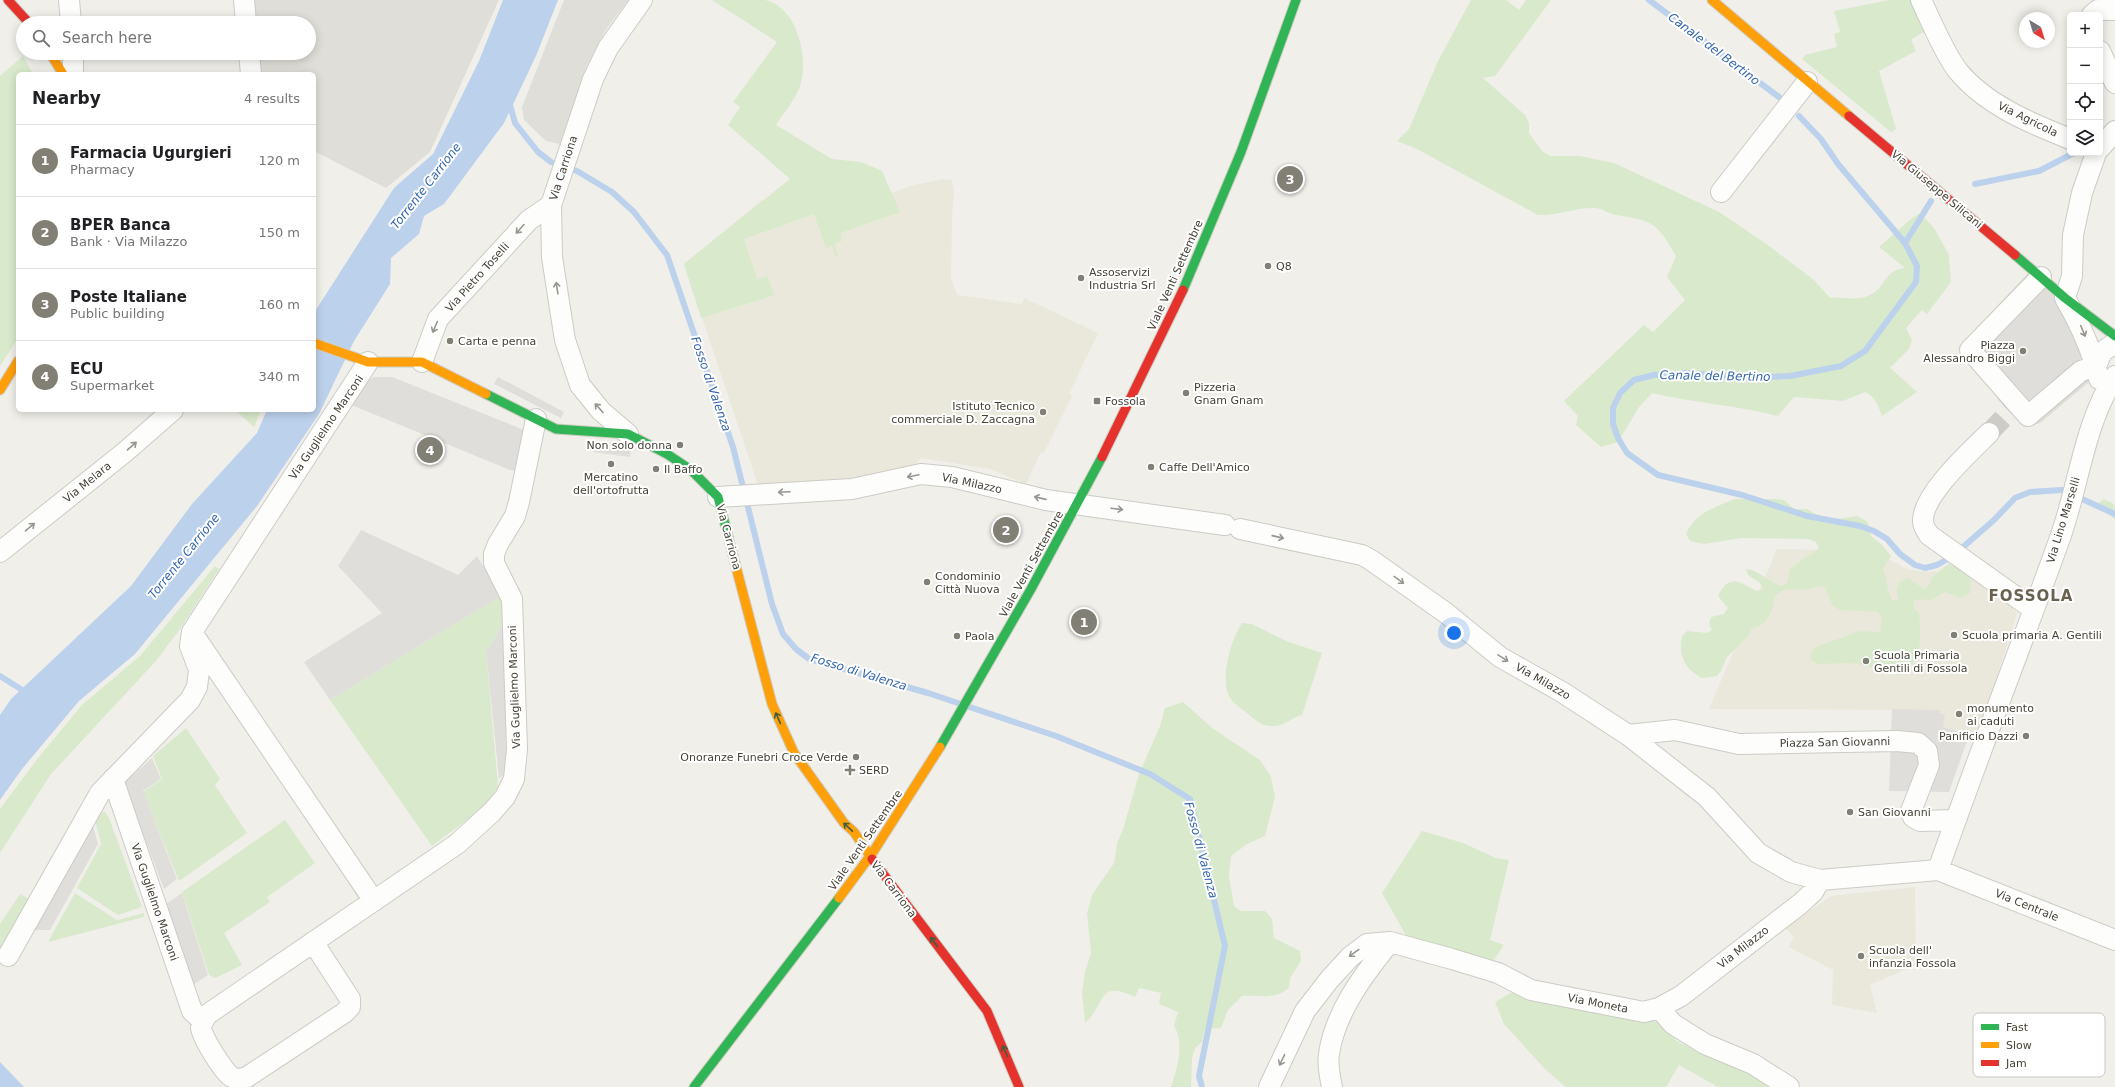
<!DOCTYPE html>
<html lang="en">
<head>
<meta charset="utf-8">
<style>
  body { margin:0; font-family:"DejaVu Sans",sans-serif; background:#f2f2f2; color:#202124 }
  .controls { position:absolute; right:12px; top:12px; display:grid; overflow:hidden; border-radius:6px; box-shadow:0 2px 10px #0003 }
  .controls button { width:36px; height:36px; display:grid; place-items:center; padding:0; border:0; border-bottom:1px solid #e0e0e0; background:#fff; color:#202124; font:20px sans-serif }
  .compass { position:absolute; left:2019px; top:12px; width:36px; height:36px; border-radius:50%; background:#fff; box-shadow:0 2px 10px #0003; rotate:142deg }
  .you { position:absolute; left:1454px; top:633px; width:14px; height:14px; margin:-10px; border:3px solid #fff; border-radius:50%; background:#1a73e8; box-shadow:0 0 0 6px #1a73e833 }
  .badge { display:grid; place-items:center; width:26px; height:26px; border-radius:50%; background:#827f75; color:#fff; font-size:13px; font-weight:700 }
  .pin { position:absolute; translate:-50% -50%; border:2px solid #fff; box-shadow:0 1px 4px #0006 }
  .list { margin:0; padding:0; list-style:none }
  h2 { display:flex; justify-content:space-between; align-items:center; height:52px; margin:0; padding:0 16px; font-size:17px }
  h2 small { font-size:13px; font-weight:400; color:#757577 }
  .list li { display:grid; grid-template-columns:26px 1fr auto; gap:12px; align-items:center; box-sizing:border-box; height:72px; padding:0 16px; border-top:1px solid #e0e0e0 }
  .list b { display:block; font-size:15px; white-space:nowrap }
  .list p { margin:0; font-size:13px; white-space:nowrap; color:#757577 }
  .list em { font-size:13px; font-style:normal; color:#757577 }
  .icon { flex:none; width:22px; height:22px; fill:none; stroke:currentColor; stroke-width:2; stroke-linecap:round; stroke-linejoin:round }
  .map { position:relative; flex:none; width:2115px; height:1087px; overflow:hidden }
  .search { position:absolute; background:#fff; box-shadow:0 2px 10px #0003; left:16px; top:16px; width:300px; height:44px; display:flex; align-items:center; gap:10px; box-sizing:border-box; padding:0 14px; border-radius:22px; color:#757577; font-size:15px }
  .panel { position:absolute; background:#fff; box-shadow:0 2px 10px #0003; left:16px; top:72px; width:300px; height:340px; border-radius:6px }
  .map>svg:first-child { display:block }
  .industrial { fill:#e0ded8 }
  .education { fill:#eae8da }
  .green { fill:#d8eacb }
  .parking { fill:#dfdeda }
  .water { fill:#bcd1ec }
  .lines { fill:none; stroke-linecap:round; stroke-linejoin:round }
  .stream { stroke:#bcd1ec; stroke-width:6 }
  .street-tunnel { stroke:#ceccc6; stroke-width:20; stroke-dasharray:20 10; stroke-linecap:butt }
  .street-casing { stroke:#cccbc6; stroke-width:22 }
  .fast-casing { stroke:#cecdc1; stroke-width:11 }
  .slow-casing { stroke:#cecdc1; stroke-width:11 }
  .jam-casing { stroke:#cecdc1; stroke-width:11 }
  .street { stroke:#fdfdfc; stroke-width:20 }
  .fast { stroke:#30b455; stroke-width:9 }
  .slow { stroke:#ff9f0a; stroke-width:9 }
  .jam { stroke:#e5322d; stroke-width:9 }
  .oneway { stroke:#98968f }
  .oneway2 { stroke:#405e3e }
  .poi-dot { fill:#827f75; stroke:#fff; stroke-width:1.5 }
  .labels { text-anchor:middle; stroke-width:4; stroke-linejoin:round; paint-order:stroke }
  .street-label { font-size:11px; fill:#464236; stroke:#fff }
  .poi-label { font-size:11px; fill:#464236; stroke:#fff; text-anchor:start }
  .water-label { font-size:12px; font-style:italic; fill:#3466ad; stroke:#fff }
  .district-label { font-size:15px; font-weight:bold; letter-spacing:1px; fill:#68624e; stroke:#fff }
  .key { fill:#fff; stroke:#c8c6c3; stroke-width:1 }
  .key-label { font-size:11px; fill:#464236 }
</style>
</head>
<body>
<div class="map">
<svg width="2115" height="1087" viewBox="0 0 2115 1087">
  <rect width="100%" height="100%" fill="#f0efea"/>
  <!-- industrial -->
  <path class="industrial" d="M247,0h252l-69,152 -44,36 -72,-37v-77h-62l-1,-21h58v-30h-61z
    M564,0h64l-23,31 -19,36 -26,77 -14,-3 -22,-21 -2,-13z"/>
  <!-- education -->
  <path class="education" d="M943,179l9,1 2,14 -2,22 -1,63 6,16 65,9 2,-6 74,35 -29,61 3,2 -28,57 -3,-1 -15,32 -36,-15 -69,-11 -6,8 -60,12 -97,7 -74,-221 78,-64 130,-7 18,-7z
    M1867,547l40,22 21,3 10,-1 17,-12 47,36 15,19 -35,110 -6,10 -3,2 -30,-9 2,-13h-5v-4l-231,-1 68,-160 52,1z
    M1915,887l1,78 -46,20 7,28 -45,-8 1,-35 -44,-23 5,-11 -9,-8 46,-32z"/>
  <!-- green -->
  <path class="green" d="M712,0c15,0 38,0 53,0 32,7 43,55 36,83 -4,15 -17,29 -25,42l56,34 29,3 21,9 18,41 -60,21 2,8 -8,3 4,11 -3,1 -3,-11 -6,3 -12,-34 -70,25 13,40 10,-3 7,19 -73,23 -17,-54 106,-85 -62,-54 12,-18 -7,-5 44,-60z
    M1471,0h35l13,10 7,-10h25l-56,76 -12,2 42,37 4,8v10l13,18 8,5h30l34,7 105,49 46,31 49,37 16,18c13,-2 27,4 40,-3 16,-8 14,-25 35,-27l-26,-21 33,-29 8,-5 14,15 15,27 2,27 -24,32 -5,-4 -16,18 6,12 -3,9 -19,19 27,24 -35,24c-4,-10 -7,-20 -17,-24l-22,9 -49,-4 -16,19c-42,-11 -84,-13 -126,-23l-13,14 -21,35 -17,5 -25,-22 2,-9 -14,-15 80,-76 9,7 32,-32 -18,-23 9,-21c-19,-33 -22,-35 -59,-41 -8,-1 -16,-8 -24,-7 -19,0 -36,8 -55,7l-121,-66 -20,-8 12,-12 29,-68z
    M1889,0h22l14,31 -14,9 5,11 -37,20 17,58 -5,3 -89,-73 3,-4 32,-8 -3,-13 6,-2 -6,-21z
    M23,56l10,18h-15v264l-18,28v-290z
    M235,410h26l-7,17z
    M1735,499h41l8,1 10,9h13l17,10 7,1 26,-4 11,6 3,14 11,9 9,11 -8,13c5,10 3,23 10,32l6,-2c-5,-10 -2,-17 9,-21l16,11 6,-5 2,-7 17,-13 12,6 10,10 -1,13 -10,5 -15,-6 -15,9 -8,-2 -8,2v7l5,5c2,26 4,45 -18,62l-22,-4 -14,-6 -17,-2 -31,1 -6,-4v-7l5,-6 44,-16 20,1 2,-13 -4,-7 -38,-2 -7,-4 -9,-20c-7,0 -10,2 -15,3 -16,3 -22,-6 -35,9 -1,15 -7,27 -23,31l-3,7 -21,21 -6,14 -4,5 -15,2c-18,-9 -24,-23 -20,-42l5,-5 20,2 5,-3 -3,-6 2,-7 13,-3 4,-6 -10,-12c10,-22 22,-15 38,-5l7,-2 -3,-6 -12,-8 -2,-6c14,1 23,14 35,17l6,-3 3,-14 29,-21 -3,-6 -8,-3 -67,-1 -37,6 -14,-3 -4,-7c9,-21 29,-27 49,-35z
    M2104,499l10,5 1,15 -19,-14z
    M215,566l4,3 -39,60 -24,32 -105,113 -51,79v-44l38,-51 44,-53 58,-49z
    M501,596l4,26 -19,29 12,135c-15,26 -43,42 -66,60l-102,-146z
    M1242,623l10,1 34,17 36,12 -20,62c-11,3 -18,11 -28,11 -12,1 -19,-6 -27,-13 -6,-5 -15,-10 -18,-17 -9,-18 2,-57 13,-73z
    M1183,702l29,26 48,32 11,17 4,20 -10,39 -18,8 -16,12 -2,20 5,30 7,5h24l7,8 2,19 26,13 1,10 -11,17 -1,10c-15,12 -28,7 -47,8l-14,14 -7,18 -16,1 -3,13 -7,6 -3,10 -1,29h-20c6,-18 14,-44 3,-61l4,-14 -19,-8 2,-11 -22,-5 -4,9c-38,-18 -28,6 -50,26l-3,-31 3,-20 6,-19 -4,-40 5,-18 22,-32 3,-19 7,-18 15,-52 21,-48 5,-18z
    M186,728l34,51 -5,6 32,48 -68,48 -36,-89 19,-13 -9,-23z
    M105,812l4,6 33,89 -24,8 -41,-27 24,-44 -6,-24 4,-7z
    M285,820l30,43 -48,34 3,5 -46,31 18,32 -27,13 -6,-3 -27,-83z
    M1422,831l41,12 33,15 13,2 -19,80 14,5 -10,15 -87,-23 -25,-44z
    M75,893l42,27 27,-7v4l-96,25z
    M20,894l9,5 -29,55v-30z
    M1514,991l143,31 20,19 22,11 48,15 31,20h-60l-39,-22 -13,22h-100l-20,-17 -42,-46 -9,-22z"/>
  <!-- parking -->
  <path class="parking" d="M2028,273l28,25 31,55 1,30 -48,40 -16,4 -27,-28 4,-3 -43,-48z
    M374,377h18l147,59 -4,38 -25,-4 -161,-66 13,-19z
    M498,377l66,35 -3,6 -67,-34z
    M593,445l38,5 -1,7 -37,-5z
    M361,530l97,45 19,-19 24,40 -171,104 -26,-38 78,-49 -44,-47z
    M505,622l1,152 -7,4 -13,-127z
    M1892,709l48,1v4h5l-2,13 26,8 -20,57 -60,-1z
    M152,758l9,21 -18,12 34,88 -13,10 -40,-106z
    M93,826l5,18 -48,86h-17z
    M182,893l26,82 -15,10 -27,-81z"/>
  <!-- water -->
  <path class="water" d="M503,0h55l-22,56 -32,67 -60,81 -20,12 -5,18 -28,24 -1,26 -36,57 -35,73 -62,92 -122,148 -56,47 -57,68 -22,31v-85l11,-16 120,-113 61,-82 65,-71 10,-23h47v-97l80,-125 39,-34 46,-93z
    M0,1062l24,25h-24z"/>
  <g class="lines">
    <!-- stream -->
    <path class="stream" d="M1649,0l130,97
      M509,101l6,22 23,29 13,10 26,9 35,21 22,20 33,43 66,192 39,157 11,30 13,15 13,10 119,34 128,43 94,38 40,25 35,147 -26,130 3,11
      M1799,116l22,23 17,25 67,79 12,23 -1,16 -51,69 -24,15 -51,10 -44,2 -57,-5 -35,2 -20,5 -14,13 -7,15v16l5,14 9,15 31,22 84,20 65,21 53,10 14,5 13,8 13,15 15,11 10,3 12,-3 16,-9
      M1975,184l64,-13 35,-18
      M1905,243l26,-42
      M2082,499l33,15
      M1963,547l31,-27 21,-22 15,-6 32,-2
      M0,676l27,17"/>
    <!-- street-tunnel -->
    <path class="street-tunnel" d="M1989,433l21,-22"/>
    <defs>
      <path id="street" d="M69,0l2,23
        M244,0l2,23
        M1921,0c10,21 23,53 37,71 28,34 72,52 112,68
        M2092,15l6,-5h17
        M2100,51l15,32
        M73,53v21
        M249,53l2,21
        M2100,148l15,-17
        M2096,153l-14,40 -9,42 -1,41 -7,22c15,26 27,52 34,81
        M1721,192l86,-110
        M2041,277l-71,73 58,66 53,-45 15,-5
        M422,362l16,-43 91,-99 22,-15
        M2096,366l6,-14 13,-9
        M1989,433c-18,18 -67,62 -66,88 0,6 3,9 6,14l104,74
        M628,434l-27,-23 -21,-26 -15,-45 -4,-25 -9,-58 -1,-52 42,-126 15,-31 34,-48
        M718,497l134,-8 69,-15 31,3 94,23 179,25
        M1240,529l122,26 9,5 75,53 54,44 62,35 66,43 79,62 51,56 33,19 29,8 118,-10 177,70
        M0,552l125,-100 48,-42
        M193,634l181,267
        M1628,735l47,-5 64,14 158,-3 21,2 9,8 2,14 -18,46 2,6 7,4 36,-1
        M113,779l79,232 11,10
        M1938,870c39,-111 82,-221 122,-332 19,-53 24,-114 55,-162
        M313,942l37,57v8l-6,6 -97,64c-6,2 -10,3 -15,0 -8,-4 -31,-41 -31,-50 1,-5 4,-9 7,-13l249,-170 35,-32 13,-15 9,-18 3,-30 -5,-150 -18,-36v-9l4,-10 17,-28 4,-14 17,-83
        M8,956l92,-163 90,-93 7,-13 2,-17 -9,-24 2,-14 176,-270
        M1659,1008l14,16 32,20 48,20 36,23
        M1269,1087l36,-76 24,-31 21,-23 17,-13 23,-2
        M1332,1087c-2,-10 -5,-23 -3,-33 6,-42 35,-80 61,-112l62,17 46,14 33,17 113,22 15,-4 22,-12 119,-92 13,-12 7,-12"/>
      <path id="fast" d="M2015,255l50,43 50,38
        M1183,290l58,-138 55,-152
        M486,394l70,35 72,5 39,20 24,16 27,27 17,66
        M940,747l91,-158 71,-132
        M694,1087l145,-189"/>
      <path id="slow" d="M1712,0l137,116
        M50,53l13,21
        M314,343l54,19h54l64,32
        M0,390l18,-29
        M735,563l37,141 22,49 50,70 10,9 18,27
        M839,898l34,-46 67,-105"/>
      <path id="jam" d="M8,0l21,23
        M1849,116l166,139
        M1102,457l81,-167
        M872,859l115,152 32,76"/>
    </defs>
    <!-- street casing -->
    <use href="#street" class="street-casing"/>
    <!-- fast casing -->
    <use href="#fast" class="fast-casing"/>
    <!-- slow casing -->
    <use href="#slow" class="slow-casing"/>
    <!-- jam casing -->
    <use href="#jam" class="jam-casing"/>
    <!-- street -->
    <use href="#street" class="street"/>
    <!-- fast -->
    <use href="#fast" class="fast"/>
    <!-- slow -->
    <use href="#slow" class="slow"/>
    <!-- jam -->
    <use href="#jam" class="jam"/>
  </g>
  <!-- one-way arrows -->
  <defs><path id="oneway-shaft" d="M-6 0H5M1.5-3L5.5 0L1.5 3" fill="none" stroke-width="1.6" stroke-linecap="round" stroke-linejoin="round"/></defs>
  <g class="oneway">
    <use href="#oneway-shaft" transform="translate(520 229) rotate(132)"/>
    <use href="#oneway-shaft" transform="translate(557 288) rotate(-99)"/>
    <use href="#oneway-shaft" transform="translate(435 327) rotate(113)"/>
    <use href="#oneway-shaft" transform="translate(2083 331) rotate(67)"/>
    <use href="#oneway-shaft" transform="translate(599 408) rotate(-132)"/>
    <use href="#oneway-shaft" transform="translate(132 446) rotate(-41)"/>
    <use href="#oneway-shaft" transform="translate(913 476) rotate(168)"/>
    <use href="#oneway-shaft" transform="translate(784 492) rotate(177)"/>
    <use href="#oneway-shaft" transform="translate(1040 498) rotate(-167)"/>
    <use href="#oneway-shaft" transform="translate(1117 509) rotate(7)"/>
    <use href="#oneway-shaft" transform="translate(30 527) rotate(-40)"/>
    <use href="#oneway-shaft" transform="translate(1278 537) rotate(13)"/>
    <use href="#oneway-shaft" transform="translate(1399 580) rotate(36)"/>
    <use href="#oneway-shaft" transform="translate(1503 658) rotate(32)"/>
    <use href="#oneway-shaft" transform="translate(1354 953) rotate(144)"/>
    <use href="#oneway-shaft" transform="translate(1282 1060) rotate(116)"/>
  </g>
  <g class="oneway2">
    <use href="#oneway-shaft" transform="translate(778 718) rotate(-114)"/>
    <use href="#oneway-shaft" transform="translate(848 827) rotate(-137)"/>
    <use href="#oneway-shaft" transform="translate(934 942) rotate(-127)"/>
    <use href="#oneway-shaft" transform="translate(1005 1051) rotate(-114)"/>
  </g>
  <!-- markers -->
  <g class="poi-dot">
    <circle cx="1268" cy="266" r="4"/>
    <circle cx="1081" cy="278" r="4"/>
    <circle cx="450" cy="341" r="4"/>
    <circle cx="2023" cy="351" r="4"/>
    <circle cx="1186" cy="393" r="4"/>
    <rect x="1093" y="397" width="8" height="8" rx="2"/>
    <circle cx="1043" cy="412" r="4"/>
    <circle cx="680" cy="445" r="4"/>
    <circle cx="611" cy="464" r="4"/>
    <circle cx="1151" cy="467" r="4"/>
    <circle cx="656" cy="469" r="4"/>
    <circle cx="927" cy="582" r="4"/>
    <circle cx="1954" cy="635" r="4"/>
    <circle cx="957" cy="636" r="4"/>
    <circle cx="1866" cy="661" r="4"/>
    <circle cx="1959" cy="714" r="4"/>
    <circle cx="2026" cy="736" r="4"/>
    <circle cx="856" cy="757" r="4"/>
    <path d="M848 764h4v4h4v4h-4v4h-4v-4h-4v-4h4z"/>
    <circle cx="1850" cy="812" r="4"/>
    <circle cx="1861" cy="956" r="4"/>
  </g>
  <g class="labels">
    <!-- street labels -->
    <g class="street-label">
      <text transform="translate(2028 119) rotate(26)" y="4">Via Agricola</text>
      <text transform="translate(563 168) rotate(-72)" y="4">Via Carriona</text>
      <text transform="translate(1937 189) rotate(40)" y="4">Via Giuseppe Silicani</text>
      <text transform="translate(1175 275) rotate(-66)" y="4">Viale Venti Settembre</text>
      <text transform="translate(477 277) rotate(-48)" y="4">Via Pietro Toselli</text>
      <text transform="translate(326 427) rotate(-56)" y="4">Via Guglielmo Marconi</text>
      <text transform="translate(87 482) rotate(-39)" y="4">Via Melara</text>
      <text transform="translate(972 483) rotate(12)" y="4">Via Milazzo</text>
      <text transform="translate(2063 520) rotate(-73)" y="4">Via Lino Marselli</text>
      <text transform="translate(729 537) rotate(75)" y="4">Via Carriona</text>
      <text transform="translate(1031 564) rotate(-61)" y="4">Viale Venti Settembre</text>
      <text transform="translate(1543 681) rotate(30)" y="4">Via Milazzo</text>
      <text transform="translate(514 687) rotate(-92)" y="4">Via Guglielmo Marconi</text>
      <text transform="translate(1835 742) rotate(-1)" y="4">Piazza San Giovanni</text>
      <text transform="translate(865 840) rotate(-55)" y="4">Viale Venti Settembre</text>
      <text transform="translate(894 889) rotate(53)" y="4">Via Carriona</text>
      <text transform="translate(155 902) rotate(71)" y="4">Via Guglielmo Marconi</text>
      <text transform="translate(2027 905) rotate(22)" y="4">Via Centrale</text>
      <text transform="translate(1743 947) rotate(-38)" y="4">Via Milazzo</text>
      <text transform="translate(1598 1003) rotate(11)" y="4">Via Moneta</text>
    </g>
    <!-- poi labels -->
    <g class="poi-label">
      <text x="1276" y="270">Q8</text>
      <text x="1089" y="276">Assoservizi<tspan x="1089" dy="13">Industria Srl</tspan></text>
      <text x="458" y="345">Carta e penna</text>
      <text x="2015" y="349" text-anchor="end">Piazza<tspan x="2015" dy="13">Alessandro Biggi</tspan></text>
      <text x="1194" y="391">Pizzeria<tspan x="1194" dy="13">Gnam Gnam</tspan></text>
      <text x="1105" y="405">Fossola</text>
      <text x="1035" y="410" text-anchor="end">Istituto Tecnico<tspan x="1035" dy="13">commerciale D. Zaccagna</tspan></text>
      <text x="672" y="449" text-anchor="end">Non solo donna</text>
      <text x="1159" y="471">Caffe Dell'Amico</text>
      <text x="664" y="473">Il Baffo</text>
      <text x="611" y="481" text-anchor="middle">Mercatino<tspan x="611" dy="13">dell'ortofrutta</tspan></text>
      <text x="935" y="580">Condominio<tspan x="935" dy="13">Città Nuova</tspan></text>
      <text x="1962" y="639">Scuola primaria A. Gentili</text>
      <text x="965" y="640">Paola</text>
      <text x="1874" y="659">Scuola Primaria<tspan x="1874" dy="13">Gentili di Fossola</tspan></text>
      <text x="1967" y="712">monumento<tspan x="1967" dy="13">ai caduti</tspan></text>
      <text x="2018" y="740" text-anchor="end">Panificio Dazzi</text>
      <text x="848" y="761" text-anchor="end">Onoranze Funebri Croce Verde</text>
      <text x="859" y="774">SERD</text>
      <text x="1858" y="816">San Giovanni</text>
      <text x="1869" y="954">Scuola dell'<tspan x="1869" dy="13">infanzia Fossola</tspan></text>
    </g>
    <!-- water labels -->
    <g class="water-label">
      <text transform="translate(1714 49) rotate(37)" y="4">Canale del Bertino</text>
      <text transform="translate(426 186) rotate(-52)" y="4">Torrente Carrione</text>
      <text transform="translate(1715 376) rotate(1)" y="4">Canale del Bertino</text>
      <text transform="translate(711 384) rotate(71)" y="4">Fosso di Valenza</text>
      <text transform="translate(184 556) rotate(-51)" y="4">Torrente Carrione</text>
      <text transform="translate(859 672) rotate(17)" y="4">Fosso di Valenza</text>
      <text transform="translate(1201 850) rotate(75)" y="4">Fosso di Valenza</text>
    </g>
    <!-- district labels -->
    <g class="district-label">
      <text x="2031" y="601">FOSSOLA</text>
    </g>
  </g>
  <!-- legend -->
  <rect x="1973" y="1013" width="132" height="64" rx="6" class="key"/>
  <rect x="1981" y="1024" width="18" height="6" fill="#30b455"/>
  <rect x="1981" y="1042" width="18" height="6" fill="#ff9f0a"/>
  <rect x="1981" y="1060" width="18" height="6" fill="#e5322d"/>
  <g class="key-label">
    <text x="2006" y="1031">Fast</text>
    <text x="2006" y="1049">Slow</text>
    <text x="2006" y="1067">Jam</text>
  </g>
</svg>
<div class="controls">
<button>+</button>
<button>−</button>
<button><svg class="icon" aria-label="locate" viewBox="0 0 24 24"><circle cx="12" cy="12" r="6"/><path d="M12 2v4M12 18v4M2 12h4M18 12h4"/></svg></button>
<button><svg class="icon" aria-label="layers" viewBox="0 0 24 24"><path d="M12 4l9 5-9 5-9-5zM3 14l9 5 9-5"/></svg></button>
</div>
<svg class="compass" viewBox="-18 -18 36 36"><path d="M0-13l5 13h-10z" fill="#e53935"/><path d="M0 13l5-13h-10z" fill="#757577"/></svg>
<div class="you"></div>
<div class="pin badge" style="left:1084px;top:622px">1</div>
<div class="pin badge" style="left:1006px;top:530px">2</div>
<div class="pin badge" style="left:1290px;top:179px">3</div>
<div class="pin badge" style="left:430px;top:450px">4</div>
<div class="search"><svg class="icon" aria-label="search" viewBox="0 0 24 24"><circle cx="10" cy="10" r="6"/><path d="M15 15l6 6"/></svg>Search here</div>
<section class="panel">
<h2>Nearby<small>4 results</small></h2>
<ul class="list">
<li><span class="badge">1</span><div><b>Farmacia Ugurgieri</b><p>Pharmacy</p></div><em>120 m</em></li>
<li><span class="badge">2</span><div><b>BPER Banca</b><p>Bank · Via Milazzo</p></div><em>150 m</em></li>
<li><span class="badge">3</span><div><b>Poste Italiane</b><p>Public building</p></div><em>160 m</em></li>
<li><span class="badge">4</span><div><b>ECU</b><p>Supermarket</p></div><em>340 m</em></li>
</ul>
</section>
</div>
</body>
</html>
